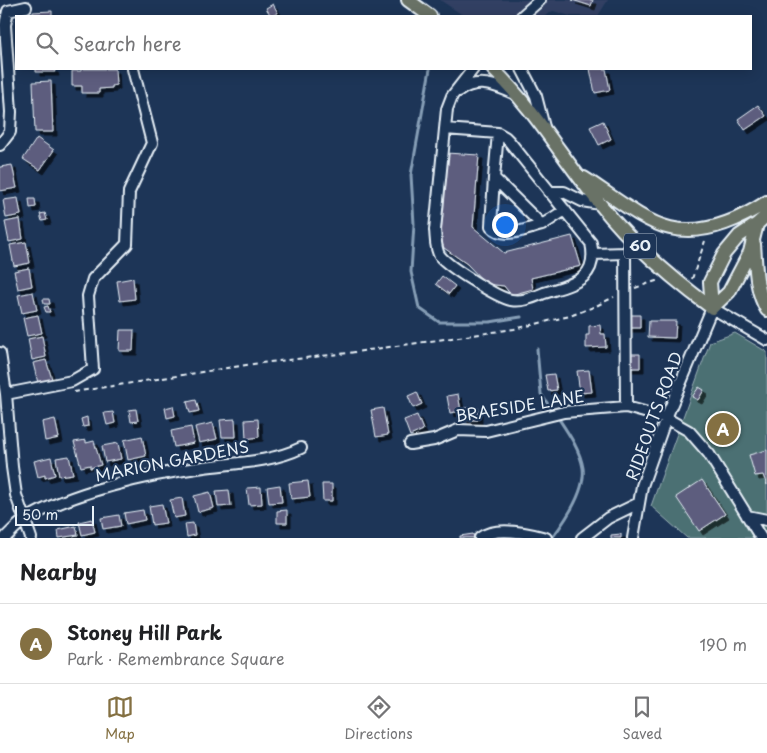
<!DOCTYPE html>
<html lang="en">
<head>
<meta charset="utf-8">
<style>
  body { margin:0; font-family:"Playpen Sans",sans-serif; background:#f6f6f6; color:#202124 }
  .scale { position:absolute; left:15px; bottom:12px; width:79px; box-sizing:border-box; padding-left:5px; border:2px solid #e8f1f8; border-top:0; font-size:14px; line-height:18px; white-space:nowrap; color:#e8f1f8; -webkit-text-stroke:4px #1d3557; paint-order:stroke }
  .you { position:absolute; left:504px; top:224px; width:18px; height:18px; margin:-12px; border:4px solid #fff; border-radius:50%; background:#1a73e8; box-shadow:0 0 0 8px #1a73e833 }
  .badge { display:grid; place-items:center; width:32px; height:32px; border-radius:50%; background:#847042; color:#fff; font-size:16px; font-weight:700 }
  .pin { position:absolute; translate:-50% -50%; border:2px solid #fff; box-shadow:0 1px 5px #0006 }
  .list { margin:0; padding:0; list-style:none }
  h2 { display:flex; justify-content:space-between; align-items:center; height:65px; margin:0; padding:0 20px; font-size:21px }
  h2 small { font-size:16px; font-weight:400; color:#757577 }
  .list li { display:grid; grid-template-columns:32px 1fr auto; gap:15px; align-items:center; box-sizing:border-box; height:80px; padding:0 20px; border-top:1px solid #e0e0e0 }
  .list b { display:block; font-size:19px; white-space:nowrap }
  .list p { margin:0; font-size:16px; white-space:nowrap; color:#757577 }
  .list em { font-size:16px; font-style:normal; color:#757577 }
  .icon { flex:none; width:28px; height:28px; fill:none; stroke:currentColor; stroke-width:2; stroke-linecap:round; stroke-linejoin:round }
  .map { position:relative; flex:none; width:767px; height:538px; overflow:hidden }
  .search { position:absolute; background:#fff; box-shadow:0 2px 12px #0003; left:15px; right:15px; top:15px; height:55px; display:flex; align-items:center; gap:12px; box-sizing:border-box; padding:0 18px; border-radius:0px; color:#757577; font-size:19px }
  .sheet { height:145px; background:#fff }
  nav { display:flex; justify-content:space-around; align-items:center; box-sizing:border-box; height:70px; border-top:1px solid #e0e0e0; background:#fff; font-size:14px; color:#757577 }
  nav a { display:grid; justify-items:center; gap:2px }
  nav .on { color:#847042 }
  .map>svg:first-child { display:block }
  .built { fill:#304163 }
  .green { fill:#4c7073; stroke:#9ab0b6 }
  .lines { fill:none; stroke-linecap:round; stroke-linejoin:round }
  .stream { stroke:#869eb6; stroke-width:3 }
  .building { fill:#5d5d7e; stroke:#e8f1f8; filter:url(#shadow) }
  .minor-casing { stroke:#e8f1f8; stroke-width:14 }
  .major-casing { stroke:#e8f1f8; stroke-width:16 }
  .path { stroke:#e8f1f8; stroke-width:2; stroke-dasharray:5 4; stroke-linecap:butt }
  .minor { stroke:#1d3557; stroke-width:10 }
  .major { stroke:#697266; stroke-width:12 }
  .labels { text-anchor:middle; stroke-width:4.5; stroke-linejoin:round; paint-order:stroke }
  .shield { fill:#1d3557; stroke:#abb9c8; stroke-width:1 }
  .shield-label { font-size:15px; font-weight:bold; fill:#e8f1f8 }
  .street-label { font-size:16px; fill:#e8f1f8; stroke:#1d3557 }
</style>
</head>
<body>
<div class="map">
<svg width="767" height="538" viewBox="0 0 767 538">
  <defs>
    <filter id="shadow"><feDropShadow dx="4" dy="4" stdDeviation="0" flood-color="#0009"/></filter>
  </defs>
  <rect width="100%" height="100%" fill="#1d3557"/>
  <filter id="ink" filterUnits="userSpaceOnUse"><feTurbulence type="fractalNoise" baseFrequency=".02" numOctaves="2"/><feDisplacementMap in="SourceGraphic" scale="10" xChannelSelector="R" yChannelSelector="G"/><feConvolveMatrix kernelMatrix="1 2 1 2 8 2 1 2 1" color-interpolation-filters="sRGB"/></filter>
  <g filter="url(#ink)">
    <!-- built -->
    <path class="built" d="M440,0h168l-10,16h-28l-17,-5 -8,5h-81z"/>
    <!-- green -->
    <path class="green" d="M735,333l32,19v186h-80l-36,-32 59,-164z"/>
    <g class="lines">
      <!-- stream -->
      <path class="stream" d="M430,69l-19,106 3,49 -3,48 8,36 20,14h51l31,-5
        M537,349l4,45 11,16
        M552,538c13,-17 34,-48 31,-70 -3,-18 -14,-34 -24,-49"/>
    </g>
    <!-- building -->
    <path class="building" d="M572,0h21l-2,6z
      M273,4l5,9 -7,3 -5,-8z
      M52,11v5h-19v-4z
      M36,69h18l1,3h-19z
      M81,69h34l1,16 -4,1v2l-13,1v4h-17v-7h-10v-15h9z
      M590,69h16l4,21 -15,3z
      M51,81l2,51h-18l-2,-50z
      M758,105l8,11 -21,14 -7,-11z
      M603,121l8,18 -12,6 -9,-18z
      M37,138l17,12 -14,20 -17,-11z
      M446,153l33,2 -6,72 31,26 68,-17 9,30 -50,12 2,11 -22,6 -7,-9 -18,-2 -19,-20 -23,-16 -5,-12z
      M12,165l5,23 -17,3v-24z
      M18,198l3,17 -15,3 -3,-18z
      M29,199h6l1,8 -6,1z
      M45,213l2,7 -5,1 -2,-7z
      M20,219l3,20 -14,3 -4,-20z
      M26,242l4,21 -16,3 -4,-21z
      M29,268l3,18 -14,3 -4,-18z
      M442,276l13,10 -6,8 -13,-10z
      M133,278l2,21 -15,2 -3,-20z
      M33,292l4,18 -15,3 -4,-18z
      M43,299h6l1,5h-6z
      M48,306l2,6h-4l-2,-5z
      M38,315l4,18 -15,3 -4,-18z
      M628,315h12v13h-12z
      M649,321h27l-1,17 -27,-1z
      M600,325l1,9h4l1,13 -20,1v-13h3v-9z
      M120,330h14l-1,21h-14z
      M42,336l4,21 -14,3 -4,-21z
      M629,354h11v14h-11z
      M46,360l6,19 -14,4 -5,-20z
      M589,370l3,22 -12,1 -3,-22z
      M554,374l3,16 -9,1 -3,-16z
      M699,387l5,3 -6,10 -6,-3z
      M417,392l5,12 -9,4 -5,-12z
      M458,394l3,17 -11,2 -3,-17z
      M196,400l3,11 -9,2 -3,-11z
      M173,406l2,10 -8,2 -2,-10z
      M383,408l5,27 -12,2 -5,-27z
      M464,408h14v12h-14z
      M136,409l2,12 -7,1 -2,-12z
      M113,412l2,11 -8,2 -3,-12z
      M417,415l6,15 -13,6 -6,-16z
      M87,417l1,9 -5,1 -2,-8z
      M55,419l4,19 -14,3 -3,-19z
      M235,419l1,18h-14l-2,-17z
      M258,419l1,18 -13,2 -1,-19z
      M213,423l4,16 -18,4 -4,-16z
      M191,427l3,16 -20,4 -3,-16z
      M142,436l4,20 -18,4 -4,-20z
      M86,440v3l8,-2 7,24 -11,3v-3l-9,2 -7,-25z
      M118,443l3,16 -16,3 -3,-16z
      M767,450v35l-4,-10 -8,1 -6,-21z
      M69,456l4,18 -14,2 -3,-18z
      M51,457l4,18 -10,3v-3l-7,2 -4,-16z
      M702,480l23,34 -26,17 -23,-34z
      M308,481l2,16 -19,2 -2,-16z
      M322,484h10v17h-9z
      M280,485l2,17 -13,1 -2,-16z
      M261,487l1,17 -13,1 -2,-17z
      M229,490l2,16 -13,1 -2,-16z
      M210,492l4,16 -16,4 -4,-16z
      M182,498l3,18 -11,2 -4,-18z
      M162,504l4,19 -14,2 -3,-19z
      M143,510l2,10 -19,4 -2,-11z
      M287,510v13h-10v-12z
      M119,515l2,11 -18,3 -2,-11z
      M92,519l3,13 -13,3 -3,-13z
      M193,523l2,12 -8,2 -2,-13z
      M76,526l2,9 -19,3 -1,-8z
      M473,534l1,4h-14v-2z
      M621,534v4h-10v-3z"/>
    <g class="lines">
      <defs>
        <path id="minor" d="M522,16l18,-16
          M522,69l14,27 8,31
          M459,91c18,-13 37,-6 56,3
          M445,129l53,4 7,4 4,4 82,102c8,37 -19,41 -47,50 -10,4 -21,9 -33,7 -13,-2 -62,-33 -71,-44 -5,-7 -4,-18 -5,-26l12,-121 5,-13 21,-27
          M498,133l-4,45 48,47 23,-15
          M0,145l10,-13 1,-20 -6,-87 3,-14 18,-4
          M494,178l-3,48c12,14 35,3 51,-1
          M549,192h15l18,9 18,3
          M593,254l32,-1
          M0,353l6,41 6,73 4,28 15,43
          M6,394l66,-13 21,-12 -5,-73 5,-17 34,-35 2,-52 23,-49 -19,-74
          M626,407l-1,-154 10,-10
          M410,444l24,-4 24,-10 28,1 78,-19 62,-5 40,11 23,13 20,23 52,84
          M747,516l20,4
          M5,538c6,-6 13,-14 20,-18 45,-28 126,-46 179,-53 32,-4 68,-5 97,-19
          M480,538c15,-12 48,-5 66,0
          M582,538l26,-20 31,-15
          M633,538l9,-52 24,-68 46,-110 55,32"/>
        <path id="major" d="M408,0l22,16
          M493,69c42,41 70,90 107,135 31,39 71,74 112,104
          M584,178c26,16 57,43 86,50 34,8 69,-8 97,-26
          M754,244c2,23 1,46 13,66
          M712,308l-2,-26 14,-28 15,-18 18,-12 10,-9
          M712,308l17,-16 21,-40 7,-28"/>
      </defs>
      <!-- minor casing -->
      <use href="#minor" class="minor-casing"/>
      <!-- major casing -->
      <use href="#major" class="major-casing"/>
      <!-- path -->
      <path class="path" d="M692,279l13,-38
        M635,288l24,-8
        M74,392l179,-28 95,-11 166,-24 56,-13 26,-10 18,-9"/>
      <!-- minor -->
      <use href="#minor" class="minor"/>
      <!-- major -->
      <use href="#major" class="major"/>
    </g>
  </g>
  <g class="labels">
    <!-- shield labels -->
    <rect class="shield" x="624" y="233.5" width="32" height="25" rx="4"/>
    <g class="shield-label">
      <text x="640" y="251">60</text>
    </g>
    <!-- street labels -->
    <g class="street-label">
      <text transform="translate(520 406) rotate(-9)" y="6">BRAESIDE LANE</text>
      <text transform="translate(654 416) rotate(-70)" y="6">RIDEOUTS ROAD</text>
      <text transform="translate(172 461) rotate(-11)" y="6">MARION GARDENS</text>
    </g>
  </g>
</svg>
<div class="scale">50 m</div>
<div class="you"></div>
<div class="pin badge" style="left:723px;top:429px">A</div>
<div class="search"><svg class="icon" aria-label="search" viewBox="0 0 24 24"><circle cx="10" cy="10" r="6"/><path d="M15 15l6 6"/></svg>Search here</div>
</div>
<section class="sheet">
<h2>Nearby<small></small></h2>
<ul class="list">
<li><span class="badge">A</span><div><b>Stoney Hill Park</b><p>Park · Remembrance Square</p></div><em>190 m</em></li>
</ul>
</section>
<nav>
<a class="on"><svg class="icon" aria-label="map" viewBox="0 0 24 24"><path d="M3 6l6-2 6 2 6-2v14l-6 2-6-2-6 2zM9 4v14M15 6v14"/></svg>Map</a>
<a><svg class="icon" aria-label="directions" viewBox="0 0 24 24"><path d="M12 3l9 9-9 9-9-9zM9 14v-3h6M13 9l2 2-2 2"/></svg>Directions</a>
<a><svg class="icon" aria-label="saved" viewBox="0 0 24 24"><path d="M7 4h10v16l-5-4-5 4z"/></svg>Saved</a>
</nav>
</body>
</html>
